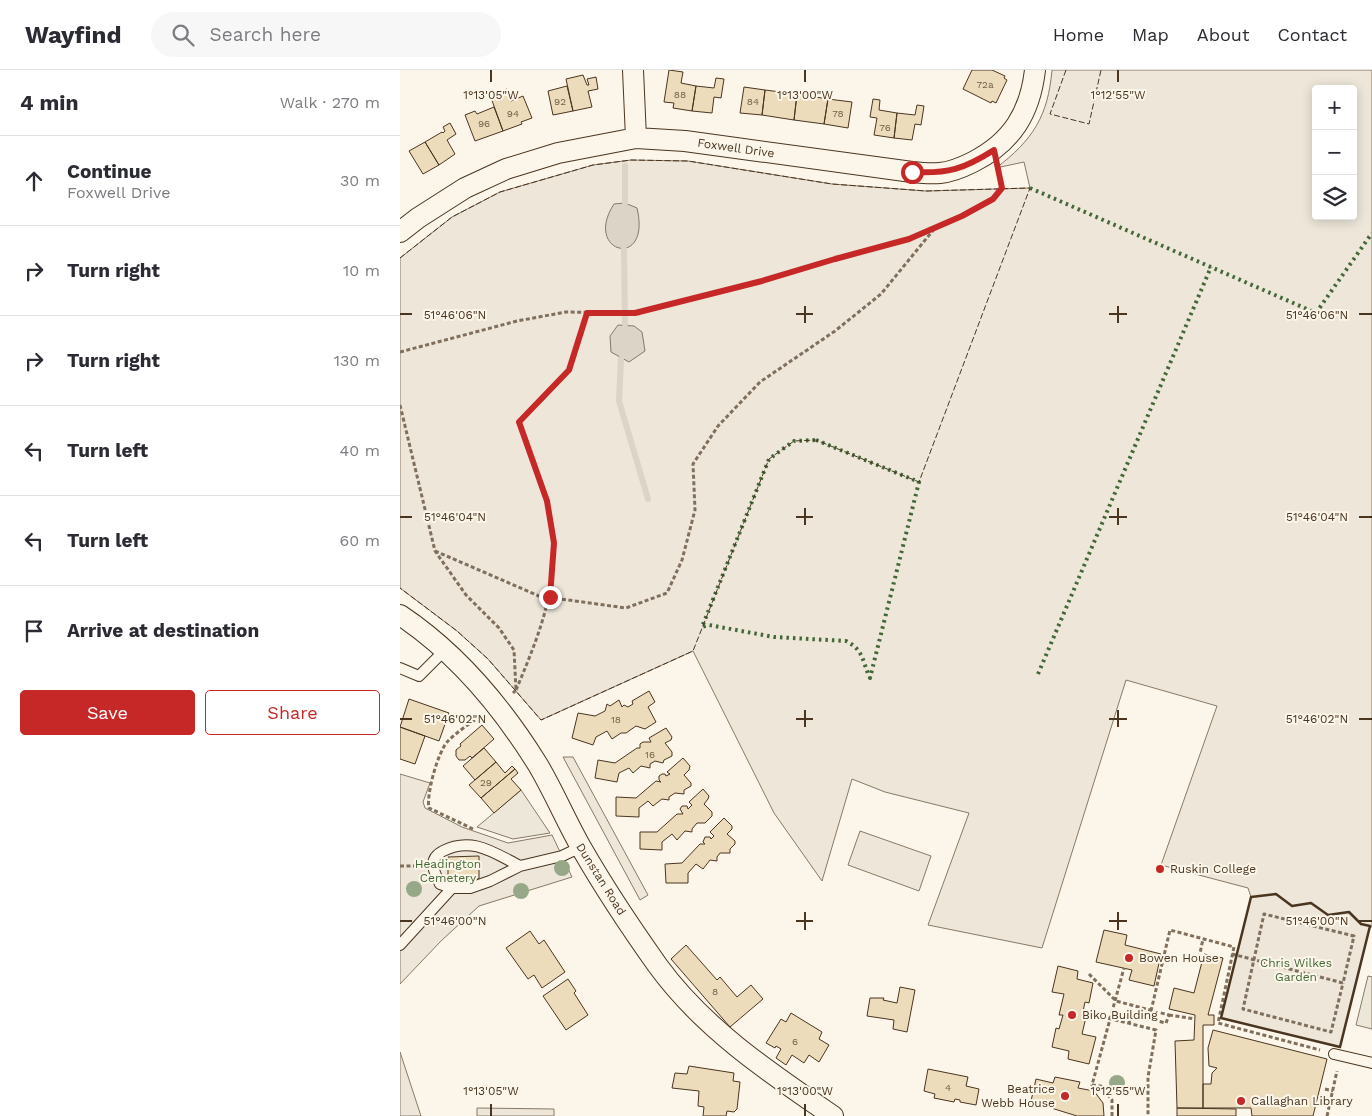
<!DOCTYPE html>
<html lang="en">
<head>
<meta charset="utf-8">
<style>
  body { margin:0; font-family:"Work Sans",sans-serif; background:#f7f7f7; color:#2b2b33 }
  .controls { position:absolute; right:15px; top:15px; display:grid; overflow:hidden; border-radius:5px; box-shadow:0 2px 12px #0003 }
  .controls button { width:45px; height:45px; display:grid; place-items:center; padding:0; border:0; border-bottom:1px solid #e1e1e2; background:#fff; color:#2b2b33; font:25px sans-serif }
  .stop { position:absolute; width:15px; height:15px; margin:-11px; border:4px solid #c62828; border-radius:50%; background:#fff }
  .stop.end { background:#c62828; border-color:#fff; box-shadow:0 1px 5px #0008 }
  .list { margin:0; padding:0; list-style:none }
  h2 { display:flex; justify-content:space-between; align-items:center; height:65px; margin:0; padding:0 20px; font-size:21px }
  h2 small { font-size:16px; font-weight:400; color:#7c7c81 }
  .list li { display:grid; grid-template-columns:32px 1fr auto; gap:15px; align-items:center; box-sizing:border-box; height:90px; padding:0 20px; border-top:1px solid #e1e1e2 }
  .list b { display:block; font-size:19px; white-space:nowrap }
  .list p { margin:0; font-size:16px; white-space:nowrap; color:#7c7c81 }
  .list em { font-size:16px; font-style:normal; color:#7c7c81 }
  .actions { display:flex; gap:10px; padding:15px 20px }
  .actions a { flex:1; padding:11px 0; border:1px solid #c62828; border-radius:5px; text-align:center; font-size:18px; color:#c62828 }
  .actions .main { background:#c62828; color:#fff }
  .icon { flex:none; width:28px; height:28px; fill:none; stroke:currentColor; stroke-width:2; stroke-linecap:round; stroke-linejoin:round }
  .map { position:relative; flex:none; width:972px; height:1046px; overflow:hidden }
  header { display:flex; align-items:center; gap:30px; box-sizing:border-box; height:70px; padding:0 25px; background:#fff; border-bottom:1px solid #e1e1e2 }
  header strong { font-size:24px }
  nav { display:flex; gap:28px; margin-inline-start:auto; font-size:18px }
  .search { width:350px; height:45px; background:#f7f7f7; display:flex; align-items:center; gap:12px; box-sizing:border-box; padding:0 18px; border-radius:28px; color:#7c7c81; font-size:19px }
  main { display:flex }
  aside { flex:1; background:#fff }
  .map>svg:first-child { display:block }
  .green { fill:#ede6d9; stroke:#887966; fill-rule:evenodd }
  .parking { fill:#ede7d9; stroke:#887966 }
  .water { fill:#dcd4c6; stroke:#887966 }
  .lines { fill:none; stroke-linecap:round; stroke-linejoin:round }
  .stream { stroke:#dcd4c6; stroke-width:6 }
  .building { fill:#ecdcbc; stroke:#4a3520 }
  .lane-casing { stroke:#4a3520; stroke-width:12 }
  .street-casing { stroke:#4a3520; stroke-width:22 }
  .path { stroke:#7f6f5c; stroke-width:3; stroke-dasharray:4 2.5; stroke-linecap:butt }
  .lane { stroke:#fbf6e9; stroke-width:10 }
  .street { stroke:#fbf6e9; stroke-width:20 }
  .hedge { stroke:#436837; stroke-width:4; stroke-dasharray:2.5 4; stroke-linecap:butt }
  .fence { stroke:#4a3520; stroke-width:1; stroke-dasharray:6 2.5; stroke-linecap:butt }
  .wall { stroke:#4a3520; stroke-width:2.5 }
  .tree { fill:#96a887 }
  .route { stroke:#c62828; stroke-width:6 }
  .ticks { fill:none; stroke:#4a3520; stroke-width:2 }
  .poi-dot { fill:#c62828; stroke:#fbf6e9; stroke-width:2 }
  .labels { text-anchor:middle; stroke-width:4; stroke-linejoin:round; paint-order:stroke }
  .number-label { font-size:10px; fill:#725f47 }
  .street-label { font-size:12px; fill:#4a3520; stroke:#fbf6e9 }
  .park-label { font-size:12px; fill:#436837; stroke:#fbf6e9 }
  .poi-label { font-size:12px; fill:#4a3520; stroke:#fbf6e9; text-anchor:start }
  .ticks-label { font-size:12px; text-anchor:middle; fill:#4a3520; stroke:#fbf6e9; stroke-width:4; stroke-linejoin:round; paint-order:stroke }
</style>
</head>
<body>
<header>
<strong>Wayfind</strong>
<div class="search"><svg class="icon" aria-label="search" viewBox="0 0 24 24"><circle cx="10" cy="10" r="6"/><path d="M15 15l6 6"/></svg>Search here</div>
<nav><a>Home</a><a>Map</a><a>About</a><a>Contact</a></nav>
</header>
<main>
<aside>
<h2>4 min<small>Walk · 270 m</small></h2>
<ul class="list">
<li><svg class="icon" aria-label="ahead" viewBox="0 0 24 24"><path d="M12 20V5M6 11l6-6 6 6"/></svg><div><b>Continue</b><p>Foxwell Drive</p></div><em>30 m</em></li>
<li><svg class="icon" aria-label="right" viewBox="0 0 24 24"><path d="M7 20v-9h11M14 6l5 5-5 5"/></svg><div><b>Turn right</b></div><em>10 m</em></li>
<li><svg class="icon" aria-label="right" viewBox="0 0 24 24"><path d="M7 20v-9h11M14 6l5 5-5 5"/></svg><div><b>Turn right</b></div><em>130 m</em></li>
<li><svg class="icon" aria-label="left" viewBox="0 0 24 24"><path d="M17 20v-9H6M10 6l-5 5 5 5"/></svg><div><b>Turn left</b></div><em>40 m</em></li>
<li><svg class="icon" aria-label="left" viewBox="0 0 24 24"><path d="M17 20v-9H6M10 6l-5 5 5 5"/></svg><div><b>Turn left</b></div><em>60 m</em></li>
<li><svg class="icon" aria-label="arrive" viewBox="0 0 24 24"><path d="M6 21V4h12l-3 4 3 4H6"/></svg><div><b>Arrive at destination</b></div></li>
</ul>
<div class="actions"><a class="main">Save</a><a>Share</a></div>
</aside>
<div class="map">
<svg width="972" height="1046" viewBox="0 0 972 1046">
  <rect width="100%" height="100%" fill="#fbf6e9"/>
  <!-- green -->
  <path class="green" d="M652,0h320v857h-2l-30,120 -119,-29 30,-121 -3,-9 -87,-23 56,-159 -91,-26 -84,268 -114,-23 41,-112 -84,-21 -33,-13 -30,102 -48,-68 -81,-162 -152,69 -53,-61 -31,-28 -57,-43v-330l52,-41 48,-25 93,-27 38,-5 57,1 144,23 94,7 104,-3 -6,-26 -28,6c37,-28 52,-52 56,-98zM916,19h37v127h-37z
    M163,687h10l75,138 -8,5z
    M0,704l30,9 -7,19 2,6 37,19 46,16 44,-8 20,42 -93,29 -38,35 -41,43z
    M460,761l71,25 -12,35 -71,-26z
    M0,982l21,64h-21z
    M77,1038l77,1v7h-77z"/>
  <!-- parking -->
  <path class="parking" d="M121,720l29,43 -37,6 -36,-12z
    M968,906l4,1v52l-16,-4z"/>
  <!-- water -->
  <path class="water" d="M225,133l12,5c15,63 -55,45 -23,-4z
    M218,255l16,1 8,6 3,19 -16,11 -18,-10 -1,-16z"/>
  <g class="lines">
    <!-- stream -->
    <path class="stream" d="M225,96v37
      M224,179l1,75
      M221,289l-2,42 29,98"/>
  </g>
  <!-- building -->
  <path class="building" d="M269,0l14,2 -2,11 15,3 -4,25 -19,-3 1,-5 -10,-1z
    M572,0h20l13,6 -1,2 3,2 -11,23 -4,-2 -1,2 -28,-14z
    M183,5l4,10h2l-2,-6 9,-2 2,12 -10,2 4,16 -19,4 -7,-32z
    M316,8l8,1 -3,19 -7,-1 -2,16 -20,-2 4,-25 18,2z
    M167,16l6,25 -20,4 -5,-24z
    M344,17l21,3 -3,25 -22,-2z
    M107,19l4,12 12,-5 9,22 -11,4 1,2 -19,7 -13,-36z
    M365,20l32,4 -3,26 -32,-5z
    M397,24l31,5 -4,25 -30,-4z
    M428,29l24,3 -4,26 -24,-4z
    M473,29l7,1 -1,10 18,3 -3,25 -20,-3 3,-17 -7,-1z
    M517,35l7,1 -3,19 -6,-1 -3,16 -18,-2 3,-25 18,2z
    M94,37l9,24 -28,10 -10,-26 10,-4 2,3z
    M50,53l6,11 -9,6 8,14 -16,11 -14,-23 17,-10 1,1 2,-2 -2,-4z
    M25,72l14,23 -16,9 -14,-23z
    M249,621l6,11 -7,5 8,15 -11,7 -9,-3 -10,7h-5l-9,6 -5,-8 -11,6 -3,8 -21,-7 6,-25 17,3 10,-5 2,-7 3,2 9,-6 3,7 2,-2 4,2 5,-3 -1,-3z
    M9,629l40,14 -10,28 -39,-14z
    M82,655l12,14 -22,19 -2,-2 -5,4h-6l-3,-4v-6l5,-4 -1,-2z
    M0,657l25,9 -10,28 -15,-5z
    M266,658l6,9 -1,3 -6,3 7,9v4l-8,4 -1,3 -8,-2 -5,3v4l-9,-2 -8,7 -4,-5 -10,5 -2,9 -22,-4 3,-18 17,3 22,-15h3v-4l3,-2h8l-2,-4z
    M84,678l12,14 -21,18 -12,-14z
    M283,688l7,8 -1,4 -5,5 7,8v3l-7,4v4l-9,-1 -6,4v3l-7,-1 -9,7 -5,-5 -9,7v9l-23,-1v-19l20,1 20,-17 5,1 -2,-2v-4l3,-2h3l1,2 4,-2 -3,-2z
    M96,692l9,11 7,-7 3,3 -34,29 -12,-13z
    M115,699l3,4 -7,6 10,11 -27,23 -13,-15z
    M303,719l6,7 -1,3 -4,5 8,8v4l-7,7h-8l-5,6v3l-7,-1 -8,9 -5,-6 -10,8v8l-22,-1v-17h17l20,-18h6l-3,-5 2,-3h5l1,3 4,-4 -3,-3z
    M324,748l8,8v3l-5,5 8,7v3l-5,5v4h-10l-3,4v4l-7,-1 -7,9 -7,-5 -8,9v10h-22l-1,-19 17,-1 18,-19h5l-2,-2 2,-5h5l1,2 3,-3 -4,-4z
    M79,786v23h-31v-22z
    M704,860l23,5 -2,10 36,9 -7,32 -25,-6 3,-10 -36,-8z
    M130,861l9,13 5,-4 21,32 -23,16 -8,-13 -6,4 -22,-31z
    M286,875l31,35 3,-3 17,20 14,-12 12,14 -33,28 -59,-68z
    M804,884l19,4 -15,57h6v10h-11v83h-26l-2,-67 19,-1 1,-25 -26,-6 5,-21 20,5z
    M658,896l20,5 -1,8 16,4 -4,20 -4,-1 -3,14 4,1 -4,17 14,3 -7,27 -21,-5 1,-8 -17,-4 4,-19 3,1 4,-14h-4l5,-21 -12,-2z
    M168,909l8,12 -2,2 14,22 -22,15 -23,-34z
    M500,917l15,3 -8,42 -14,-3 1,-9 -27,-4 3,-18h14l-1,2 14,3z
    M391,943l31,19 -3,7 10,6 -10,17 -10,-7 -5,8 -12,-8 -6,10 -10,-7 5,-9 -5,-3 -1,2 -9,-5 15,-24 5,3z
    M813,960l114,29 -14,57h-61l-1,-8h-48v-24h8l1,-11 5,-5 -8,-2 -1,-18z
    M289,996l45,7 -1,8 7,1 -3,27 -3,3 -7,-1 -1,5h-23l1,-9 -6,-1 1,-15 -27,-3 3,-15 12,1z
    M528,999l40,8 -2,9 13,3 -3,16 -16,-3v-2l-5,-1 -1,3 -20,-4 1,-4 -11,-3z
    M655,1007l25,5 -2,6 16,3 9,12 1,13h-27l-29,-9 2,-6 -4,-1 -1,4 -14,-3 5,-22 17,4z
    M777,1038l59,1v7h-59z"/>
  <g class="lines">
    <defs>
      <path id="lane" d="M0,598l19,8 26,-26
        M52,818l-12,-4c-6,-12 -13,-25 3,-33 29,-15 51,2 77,15
        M0,875l52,-57h18l20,-7 30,-15 42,-10 19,-9
        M934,984l38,9"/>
      <path id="street" d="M233,0l3,68
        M0,162l18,-14 47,-30 41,-19 52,-16 78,-15 49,3 227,31c9,1 18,2 28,1 11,-1 23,-6 33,-11 39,-20 57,-49 62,-92
        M0,545c57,38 102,92 138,150 16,27 28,56 44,84 23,40 49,79 76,117 46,63 112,107 175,150"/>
    </defs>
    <!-- lane casing -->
    <use href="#lane" class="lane-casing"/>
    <!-- street casing -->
    <use href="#street" class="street-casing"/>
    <!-- path -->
    <path class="path" d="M0,282l117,-31 49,-9 69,1 126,-32 74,-22 74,-20 53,-23 31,-17 9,-11 -4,-18
      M0,335l35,146 31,44 33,33 15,22 2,40 -3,3
      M35,481l104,45 87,12 41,-15 15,-33 13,-50 -2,-46 25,-38 42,-44 75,-51 46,-37 54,-66
      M116,620c27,-64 49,-119 31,-189 -7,-26 -19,-53 -28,-79l50,-52 18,-57
      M73,759l-44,-21c-3,-13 9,-57 19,-67 9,-9 21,-17 31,-24
      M0,796h19
      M832,884l111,29 11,-47 -90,-22 -21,95 88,23 12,-49
      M799,888l4,-19
      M689,904l27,27 53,14 -3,8 -35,-8 -2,8
      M751,941l19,-81 64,17 -16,76 102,27
      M683,942l73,18 -8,47v39
      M769,945l26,4
      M925,1019l8,2
      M712,1046v-16l-11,-14 -9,-1 32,-117
      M927,1046l10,-45"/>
    <!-- lane -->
    <use href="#lane" class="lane"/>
    <!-- street -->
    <use href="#street" class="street"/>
    <!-- hedge -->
    <path class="hedge" d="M630,118l286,125 56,-80
      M416,370l103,42 -49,196c-8,-17 -6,-28 -24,-37l-72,-4 -65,-12 -7,2 67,-168 25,-18z
      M638,604l173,-407"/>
    <!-- fence -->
    <path class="fence" d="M666,0l-16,44 39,10 12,-54
      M0,188l52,-41 48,-25 93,-27 38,-5 57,1 144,23 94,7 104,-3 -111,294 -103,-42 -22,1 -25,18 -76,192 -152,69 -53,-61 -31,-28 -57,-43"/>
    <!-- wall -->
    <path class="wall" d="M876,824l16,12 19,-3 17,12 21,-3 12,12 9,2 -30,121 -119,-29 30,-121z"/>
  </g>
  <!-- trees -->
  <g class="tree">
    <circle cx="162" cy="798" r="8"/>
    <circle cx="14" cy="819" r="8"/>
    <circle cx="121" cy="821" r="8"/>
    <circle cx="717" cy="1013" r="8"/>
  </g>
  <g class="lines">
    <!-- route -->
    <path class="route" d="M150,527l4,-54 -7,-42 -28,-79 50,-52 18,-57h48l127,-32 73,-22 74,-20 53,-23 31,-17 9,-11 -8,-38c-30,19 -46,24 -82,22"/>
  </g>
  <!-- ticks -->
  <path class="ticks" d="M91,0v12M405,0v12M718,0v12M405,236v17M718,236v17M0,244h12M396,244h17M709,244h18M959,244h13M405,438v17M718,438v17M0,447h12M396,447h17M709,447h18M959,447h13M405,640v17M718,640v17M0,649h12M396,649h17M709,649h18M959,649h13M405,842v18M718,842v18M0,851h12M396,851h17M709,851h18M959,851h13M91,1034v12M405,1034v12M718,1034v12"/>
  <!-- markers -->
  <g class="poi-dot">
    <circle cx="760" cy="799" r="5"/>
    <circle cx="729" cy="888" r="5"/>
    <circle cx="672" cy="945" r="5"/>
    <circle cx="665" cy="1026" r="5"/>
    <circle cx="841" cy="1031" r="5"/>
  </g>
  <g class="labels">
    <!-- number labels -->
    <g class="number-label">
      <text x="585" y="18">72a</text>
      <text x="280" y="28">88</text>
      <text x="160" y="35">92</text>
      <text x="353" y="35">84</text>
      <text x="113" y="47">94</text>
      <text x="438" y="47">78</text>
      <text x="84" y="57">96</text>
      <text x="485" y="61">76</text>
      <text x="216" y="653">18</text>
      <text x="250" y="688">16</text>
      <text x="86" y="716">29</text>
      <text x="315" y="925">8</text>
      <text x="395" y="975">6</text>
      <text x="548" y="1021">4</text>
    </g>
    <!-- street labels -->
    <g class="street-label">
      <text transform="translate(336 78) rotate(8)" y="4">Foxwell Drive</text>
      <text transform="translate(201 809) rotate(58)" y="4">Dunstan Road</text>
    </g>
    <!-- park labels -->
    <g class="park-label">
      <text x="48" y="798">Headington<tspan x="48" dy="14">Cemetery</tspan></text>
      <text x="896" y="897">Chris Wilkes<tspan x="896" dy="14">Garden</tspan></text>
    </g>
    <!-- poi labels -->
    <g class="poi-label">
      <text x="770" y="803">Ruskin College</text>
      <text x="739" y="892">Bowen House</text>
      <text x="682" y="949">Biko Building</text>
      <text x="655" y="1023" text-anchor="end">Beatrice<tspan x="655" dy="14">Webb House</tspan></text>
      <text x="851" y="1035">Callaghan Library</text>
    </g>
  </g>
  <g class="ticks-label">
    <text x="91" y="29">1°13'05"W</text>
    <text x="405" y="29">1°13'00"W</text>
    <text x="718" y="29">1°12'55"W</text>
    <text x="55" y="249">51°46'06"N</text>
    <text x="917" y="249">51°46'06"N</text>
    <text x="55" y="451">51°46'04"N</text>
    <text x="917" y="451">51°46'04"N</text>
    <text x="55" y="653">51°46'02"N</text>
    <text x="917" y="653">51°46'02"N</text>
    <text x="55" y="855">51°46'00"N</text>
    <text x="917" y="855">51°46'00"N</text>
    <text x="91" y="1025">1°13'05"W</text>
    <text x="405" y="1025">1°13'00"W</text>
    <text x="718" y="1025">1°12'55"W</text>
  </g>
</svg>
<div class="controls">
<button>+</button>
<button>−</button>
<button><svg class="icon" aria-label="layers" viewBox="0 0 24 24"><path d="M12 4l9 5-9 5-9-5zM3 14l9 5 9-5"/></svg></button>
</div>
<div class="stop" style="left:512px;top:102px"></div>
<div class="stop end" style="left:150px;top:527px"></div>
</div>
</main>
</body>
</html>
